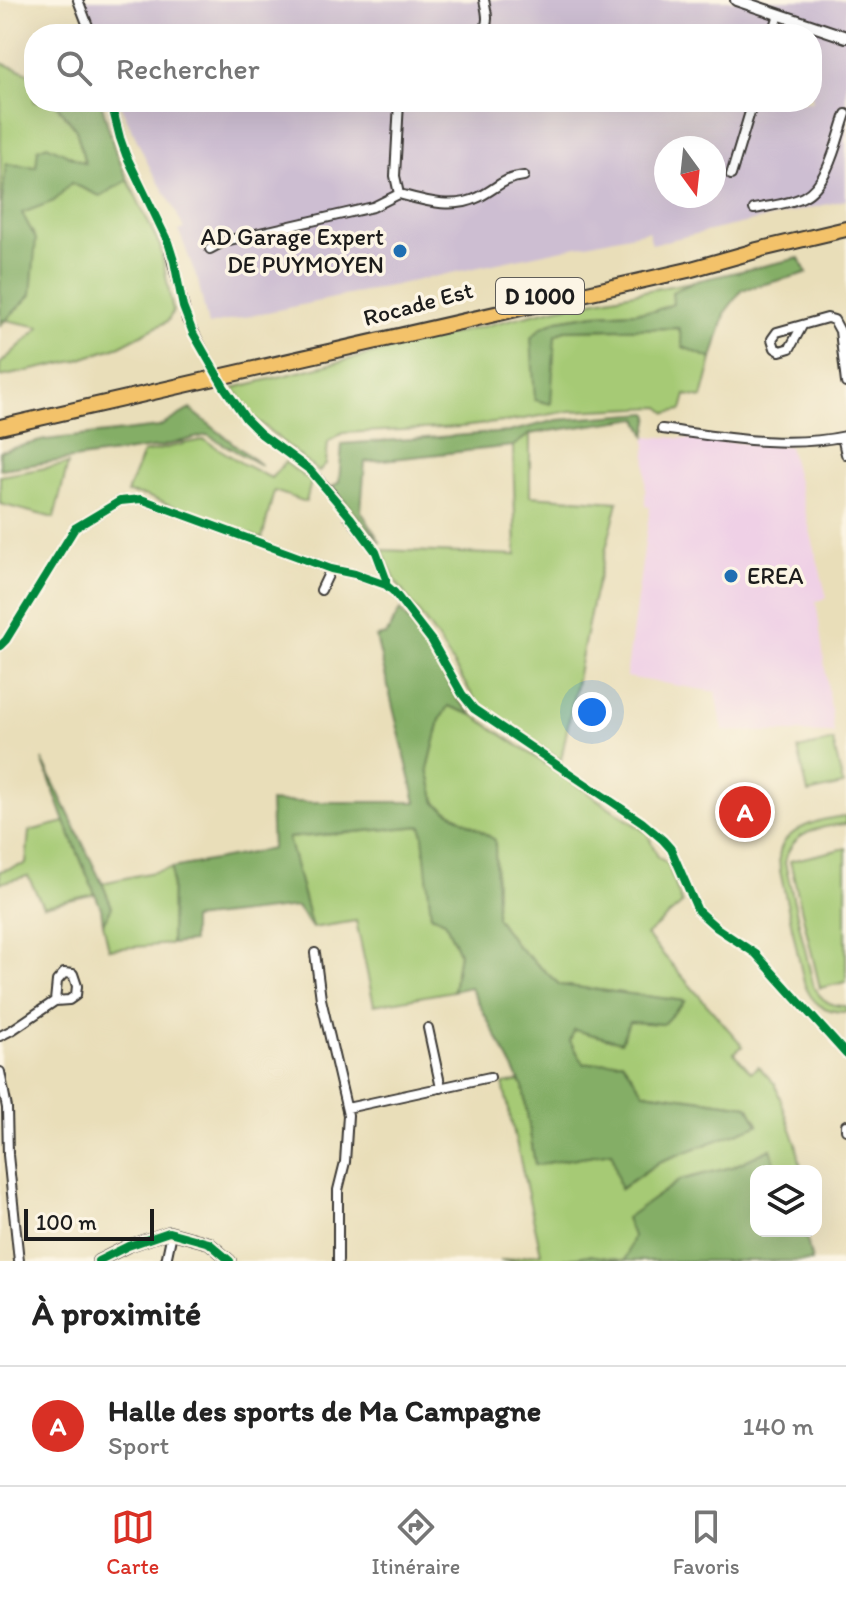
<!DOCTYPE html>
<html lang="fr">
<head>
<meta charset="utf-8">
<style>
  body { margin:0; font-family:Itim,sans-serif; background:#f2f2f2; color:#222 }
  .controls { position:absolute; right:24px; bottom:24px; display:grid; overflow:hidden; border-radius:16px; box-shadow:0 8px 32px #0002 }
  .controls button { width:72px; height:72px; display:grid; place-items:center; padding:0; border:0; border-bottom:2px solid #e0e0e0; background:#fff; color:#222; font:40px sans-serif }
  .compass { position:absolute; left:654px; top:136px; width:72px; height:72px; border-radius:50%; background:#fff; box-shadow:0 8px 32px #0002; rotate:165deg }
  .scale { position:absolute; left:24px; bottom:20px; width:130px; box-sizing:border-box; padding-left:8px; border:4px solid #1c1c1c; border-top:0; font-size:22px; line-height:28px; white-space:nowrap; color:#1c1c1c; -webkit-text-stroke:6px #fcf5e5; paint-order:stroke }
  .you { position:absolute; left:592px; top:712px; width:28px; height:28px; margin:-20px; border:6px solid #fff; border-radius:50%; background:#1a73e8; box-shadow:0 0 0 12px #1a73e833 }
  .badge { display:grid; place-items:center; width:52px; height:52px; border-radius:50%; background:#d93025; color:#fff; font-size:26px; font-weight:700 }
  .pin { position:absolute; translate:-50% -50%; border:4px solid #fff; box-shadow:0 2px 8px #0006 }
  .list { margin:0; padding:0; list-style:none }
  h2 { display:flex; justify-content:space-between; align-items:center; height:104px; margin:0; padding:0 32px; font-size:34px }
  h2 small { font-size:26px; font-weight:400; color:#767676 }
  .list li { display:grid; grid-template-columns:52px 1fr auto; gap:24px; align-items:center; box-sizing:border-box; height:120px; padding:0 32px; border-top:2px solid #e0e0e0 }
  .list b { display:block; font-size:30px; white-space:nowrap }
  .list p { margin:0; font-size:26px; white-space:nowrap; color:#767676 }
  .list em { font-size:26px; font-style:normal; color:#767676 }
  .icon { flex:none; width:44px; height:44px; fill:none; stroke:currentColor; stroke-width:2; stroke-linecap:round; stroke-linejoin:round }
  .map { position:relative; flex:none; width:846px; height:1261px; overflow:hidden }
  .search { position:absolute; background:#fff; box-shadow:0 8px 32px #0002; left:24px; right:24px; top:24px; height:88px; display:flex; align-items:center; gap:20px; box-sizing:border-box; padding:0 28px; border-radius:32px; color:#767676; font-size:30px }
  .sheet { height:224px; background:#fff }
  nav { display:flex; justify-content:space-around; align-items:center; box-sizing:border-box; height:112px; border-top:2px solid #e0e0e0; background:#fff; font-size:22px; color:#767676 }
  nav a { display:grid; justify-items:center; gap:4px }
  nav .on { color:#d93025 }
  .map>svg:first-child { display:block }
  .built { fill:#efd0e6 }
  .industrial { fill:#cdbed2; fill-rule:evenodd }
  .green { fill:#a6ca74; stroke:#617348; stroke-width:2 }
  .forest { fill:#84ae66; stroke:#506541; stroke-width:2 }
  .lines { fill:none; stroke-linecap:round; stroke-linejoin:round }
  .minor-casing { stroke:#3b3934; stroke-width:12 }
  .tertiary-casing { stroke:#3b3934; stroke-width:14 }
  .primary-casing { stroke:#3b3934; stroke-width:18 }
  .minor { stroke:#fff; stroke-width:8 }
  .tertiary { stroke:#fff; stroke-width:10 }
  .primary { stroke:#f3c26a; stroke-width:14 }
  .cycleway-casing { stroke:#fcf5e5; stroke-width:13 }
  .cycleway { stroke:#00873e; stroke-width:8 }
  .poi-dot { fill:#1f6fb2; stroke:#fcf5e5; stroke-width:3 }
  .labels { text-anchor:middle; stroke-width:7; stroke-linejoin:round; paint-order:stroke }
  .shield { fill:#fcf5e5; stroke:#5f5d58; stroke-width:2 }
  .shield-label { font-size:22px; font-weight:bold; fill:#1c1c1c }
  .poi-label { font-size:24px; fill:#1c1c1c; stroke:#fcf5e5; text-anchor:end }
  .street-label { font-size:24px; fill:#1c1c1c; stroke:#fcf5e5 }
</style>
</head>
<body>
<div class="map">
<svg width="846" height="1261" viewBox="0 0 846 1261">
  <rect width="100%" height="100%" fill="#fcf5e5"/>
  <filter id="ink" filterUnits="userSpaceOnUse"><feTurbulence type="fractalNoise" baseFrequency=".0125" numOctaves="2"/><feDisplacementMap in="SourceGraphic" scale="16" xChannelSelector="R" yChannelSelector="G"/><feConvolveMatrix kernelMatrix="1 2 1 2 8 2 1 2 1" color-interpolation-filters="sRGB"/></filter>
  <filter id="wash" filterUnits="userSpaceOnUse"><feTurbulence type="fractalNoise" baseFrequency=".006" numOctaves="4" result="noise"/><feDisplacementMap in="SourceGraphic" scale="32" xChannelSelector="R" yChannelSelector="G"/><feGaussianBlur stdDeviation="1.8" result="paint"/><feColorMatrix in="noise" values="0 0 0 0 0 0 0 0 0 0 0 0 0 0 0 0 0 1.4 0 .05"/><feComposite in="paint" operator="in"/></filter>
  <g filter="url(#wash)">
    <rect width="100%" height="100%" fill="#e9deb9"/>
    <!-- built -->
    <path class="built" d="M646,436l143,10 38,152 -11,3 18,132 -111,-2 -7,-39 -90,-15 24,-170 -5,-1z"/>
    <!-- industrial -->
    <path class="industrial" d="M81,0h765v200l-194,44 -4,-13 -440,94 -10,-44 -19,-50 5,-2 -12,-25 -21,-34 -32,-68h693v-68h-718zM666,148h48v48h-48z"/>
    <!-- green -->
    <path class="green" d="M1,63l25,9 8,6v24h20l22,27 9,35 -49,3 -30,-3 -6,56z
      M128,180l32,66 13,65 -5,10 -48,25 -45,15 -75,16v-13l40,-37 -34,-7 -6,5v-5h6l16,-107 32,-12 17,-18 29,13z
      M696,281l-24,11 2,12 -20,7 -59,3 -37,6 -16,7 10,32 3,-23 10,-6 114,-2 5,19 28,12 -10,39 -16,-3 -4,15 -15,3 -7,-6 -90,4 -58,10 -51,6 -118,6 -15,9 -2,22 -7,8 -67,-56 -18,-28 327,-81z
      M530,434v62l88,6 -26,102 -31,156 -62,-39 -25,-23 -37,-60 -41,-56 -14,-32 134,5 -3,-109z
      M205,440l38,24 28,14 14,-16 26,20 -5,20 -32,-11 -12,48 -116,-43 -19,-3 16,-40c21,-3 41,-11 62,-13z
      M68,464l-14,54 -54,-14v-28z
      M448,705l25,10 174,118 11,24 10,7 14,40 -36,31 97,111 -9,7 17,19 7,-6 17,18 21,59 6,28h-25l-6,-22 -39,18 -52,13 -46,56 -9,25 -36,-6 -38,6h-51l41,-8 -38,-169 17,-3 3,6 12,77 77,-12 9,37 38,-27 99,-38 -10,-18 -104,-14 -22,-31 -38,3 -14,-23 3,-11 55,-9 35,3 21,-23 -124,-16 -44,-40 -20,-28 -1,-77 -59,-37 -8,-34 12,-49z
      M833,741l10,44 -35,8 -10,-44z
      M846,816v8c-26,2 -57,9 -61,39l29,125c8,12 17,19 32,18v6c-22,0 -34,-8 -42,-29l-24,-112c0,-4 -1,-9 -1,-13 1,-30 44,-40 67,-42z
      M65,822l30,72 -52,12 -15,-30 -28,7v-12l26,-7 3,-33z
      M423,826l8,89 14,6 14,32 -6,38 -79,14 -18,-84 -44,7 -24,-90z
      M846,848v134l-26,6 -30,-127z
      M172,868l-1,76 -62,5 -6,-26 9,-16 -10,-24z"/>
    <!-- forest -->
    <path class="forest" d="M54,102h47l14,49 13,29 -28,16 -29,-13 -17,18 -32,12 14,26 -5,56 -25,25h-6v-100l6,-56 30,3 2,-18 9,-4 38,18 -9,-34z
      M799,258l8,15 -65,17 -16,21 -14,48 -29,-12 -4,-19 -114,2 -10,6 -4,68 -16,-4 -4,-62 11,-11 16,-7 37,-6 59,-3 19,-7 -1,-12 24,-11z
      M190,409l72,57 -55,-31 -48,12 -159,22v-18l45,-11 114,-13z
      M648,413l2,3 -4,20 -8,-18 -108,16 -17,12 -148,16 -4,49 20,32 -49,-56 7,-5 3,-38 167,-12 48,-12z
      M400,610l20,25 38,65 15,15 -25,-9 -8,14 -12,49 8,34 59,37 1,77 20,28 44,40 125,16 -22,23 -34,-2 -8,20 -47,-12 -4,11 14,23 38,-3 22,31 104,14 10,19 -99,37 -39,27 -8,-37 -77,13 -12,-78 -53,-100 -17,4 6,-38 -14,-32 -14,-6 -9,-89 -134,12 24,90 -15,-21 -105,12v23l-21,2 1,-76 100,-19 -2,-47h146l-40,-165 10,-2z
      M42,759l60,124 10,24 -9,16 -2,-15 -36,-86z
      M771,1149l6,22h-21v60h49l7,30h-261l38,-6 36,6 8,-25 -7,-18 54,-38 52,-13z"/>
  </g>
  <g filter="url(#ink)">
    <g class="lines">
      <defs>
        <path id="minor" d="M78,0l13,34
          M481,34c9,-10 6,-21 3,-34
          M773,34l6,-20
          M111,102l9,36 6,17 42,87 19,78 27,50
          M399,102l-4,74 4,18
          M731,175l22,-73
          M754,209c15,-3 35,-5 49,-12 26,-13 34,-58 43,-83
          M210,249l15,-8 148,-34 26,-13c26,7 55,16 80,3 18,-9 24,-19 45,-21
          M802,326l-12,22 -10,3 -5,-3 -3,-9 5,-7 50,-14 7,2 6,11 6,52
          M224,387l22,32 15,15 49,36 21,23 45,59 10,27v6
          M662,429c60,8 124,20 184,7
          M842,437l4,17
          M321,590l10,-21
          M0,646l6,-6 69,-112 45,-27 21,-2 190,70 24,5 31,11 8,7 38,49 30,53 12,15 168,113 21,18 8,9 27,62 19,17 39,26 90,100
          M315,953l6,46 27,116 -3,47 -7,28v71
          M428,1028l13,60
          M0,1036l12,-6 43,-29 14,-1 7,-5 1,-9 -4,-12 -9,-1 -7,8 -2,20
          M0,1072l7,36 1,47 11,106
          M347,1108l143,-31
          M846,1125v5
          M166,1261l6,-28"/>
        <path id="tertiary" d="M736,0l110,37
          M98,1261l30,-15 41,-14 40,11 21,18"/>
        <path id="primary" d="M753,251l93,-22
          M0,427l688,-157 71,-20"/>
      </defs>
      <!-- minor casing -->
      <use href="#minor" class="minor-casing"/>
      <!-- tertiary casing -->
      <use href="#tertiary" class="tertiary-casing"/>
      <!-- primary casing -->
      <use href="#primary" class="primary-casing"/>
      <!-- minor -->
      <use href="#minor" class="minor"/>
      <!-- tertiary -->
      <use href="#tertiary" class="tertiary"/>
      <!-- primary -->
      <use href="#primary" class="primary"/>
      <defs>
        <path id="cycleway" d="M111,102l9,36 6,17 42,87 6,19 9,46 10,26 31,54 22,32 15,15 49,36 40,47 26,35 10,27v6
          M0,646l6,-6 69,-112 45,-27 21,-2 190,70 24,5 31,11 8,7 38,49 30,53 12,15 168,113 21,18 8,9 27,62 19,17 39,26 90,100
          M98,1261l30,-15 41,-14 40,11 21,18"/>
      </defs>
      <!-- cycleway casing -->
      <use href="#cycleway" class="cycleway-casing"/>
      <!-- cycleway -->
      <use href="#cycleway" class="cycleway"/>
    </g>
  </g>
  <!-- markers -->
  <g class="poi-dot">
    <circle cx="400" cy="251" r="8"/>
    <circle cx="731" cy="576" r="8"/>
  </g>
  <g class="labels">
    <!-- shield labels -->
    <rect class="shield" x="496" y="278" width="88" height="36" rx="6"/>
    <g class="shield-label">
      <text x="540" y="304">D 1000</text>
    </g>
    <!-- poi labels -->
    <g class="poi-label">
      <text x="384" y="245">AD Garage Expert<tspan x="384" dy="28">DE PUYMOYEN</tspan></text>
      <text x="747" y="584" text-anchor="start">EREA</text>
    </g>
    <!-- street labels -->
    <g class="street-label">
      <text transform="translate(418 304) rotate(-15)" y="8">Rocade Est</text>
    </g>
  </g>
</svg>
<div class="controls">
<button><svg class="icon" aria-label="layers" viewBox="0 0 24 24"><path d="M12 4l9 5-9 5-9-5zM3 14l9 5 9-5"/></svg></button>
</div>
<svg class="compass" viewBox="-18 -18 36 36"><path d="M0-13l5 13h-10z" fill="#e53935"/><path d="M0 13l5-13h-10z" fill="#767676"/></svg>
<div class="scale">100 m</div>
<div class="you"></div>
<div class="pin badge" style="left:745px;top:812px">A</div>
<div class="search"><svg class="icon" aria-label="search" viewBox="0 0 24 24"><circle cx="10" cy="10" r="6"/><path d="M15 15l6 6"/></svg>Rechercher</div>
</div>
<section class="sheet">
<h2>À proximité<small></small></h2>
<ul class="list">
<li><span class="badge">A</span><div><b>Halle des sports de Ma Campagne</b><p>Sport</p></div><em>140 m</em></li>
</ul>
</section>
<nav>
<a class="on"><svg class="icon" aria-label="map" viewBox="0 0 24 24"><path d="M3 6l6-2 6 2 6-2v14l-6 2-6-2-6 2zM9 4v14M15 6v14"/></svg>Carte</a>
<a><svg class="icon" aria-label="directions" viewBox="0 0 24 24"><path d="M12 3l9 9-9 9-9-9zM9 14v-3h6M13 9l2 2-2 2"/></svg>Itinéraire</a>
<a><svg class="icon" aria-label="saved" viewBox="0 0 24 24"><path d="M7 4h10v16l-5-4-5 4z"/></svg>Favoris</a>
</nav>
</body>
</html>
